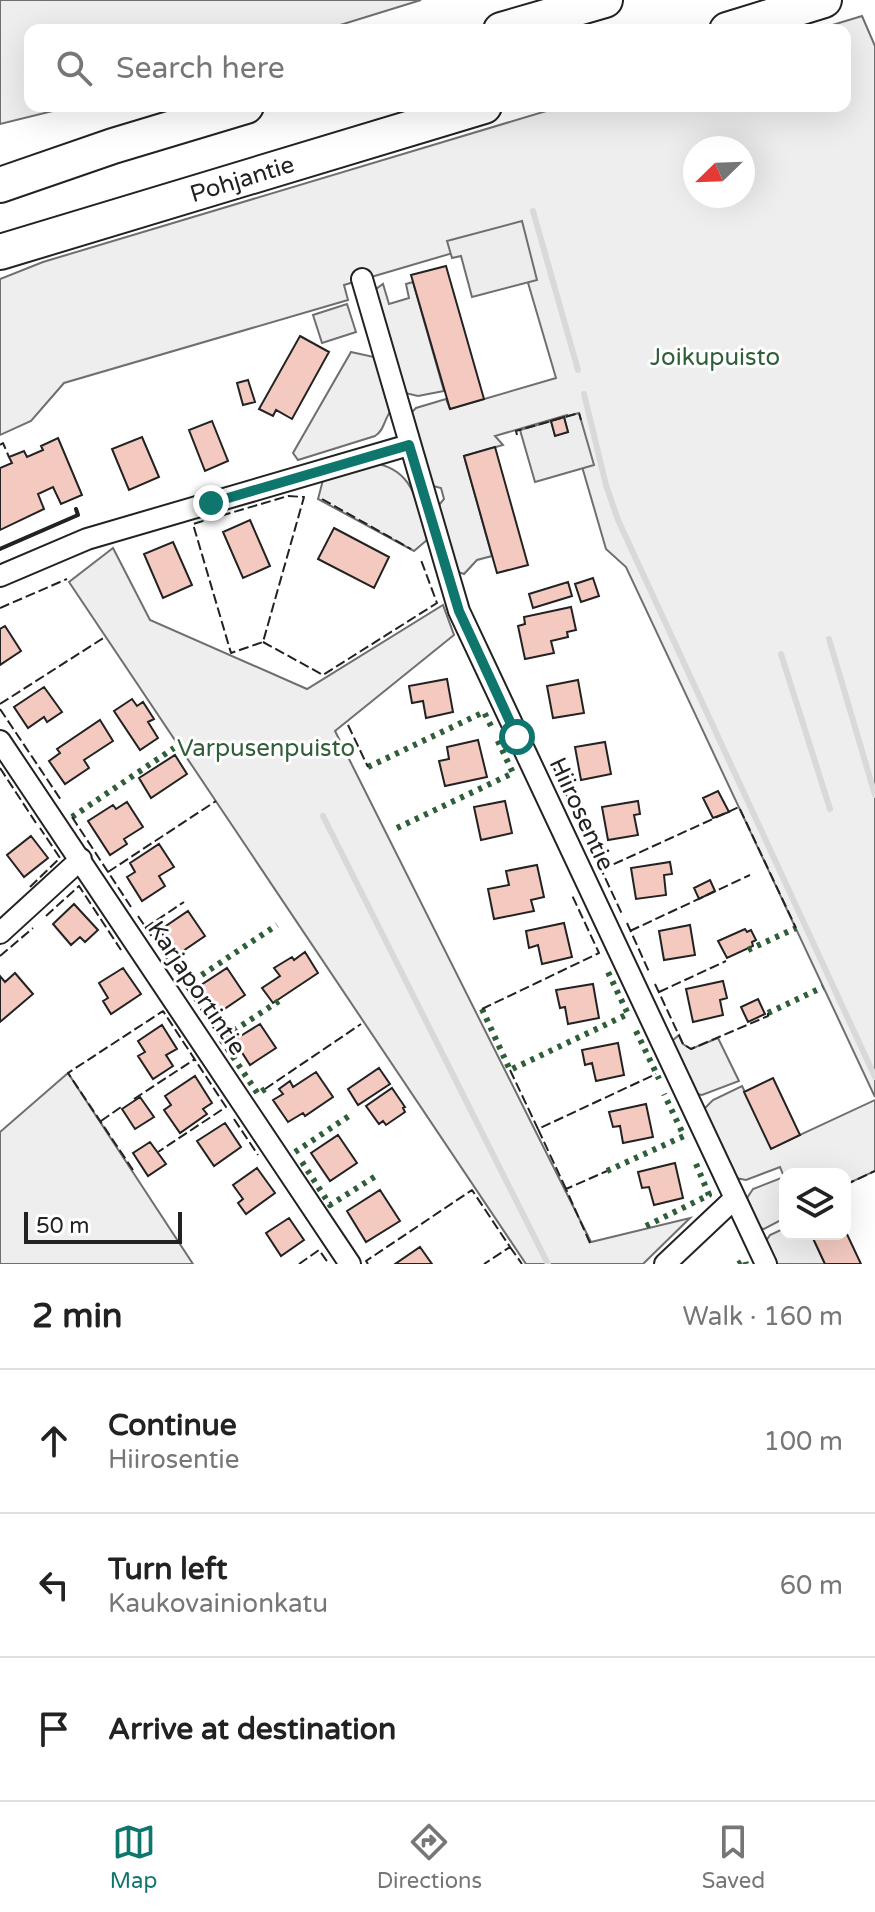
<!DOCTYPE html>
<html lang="en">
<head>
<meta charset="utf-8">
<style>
  body { margin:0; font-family:"Varela Round",sans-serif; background:#f2f2f2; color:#222 }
  .controls { position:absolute; right:24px; bottom:24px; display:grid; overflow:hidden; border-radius:16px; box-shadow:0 8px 32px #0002 }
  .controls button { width:72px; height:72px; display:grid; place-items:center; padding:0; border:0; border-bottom:2px solid #e0e0e0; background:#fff; color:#222; font:40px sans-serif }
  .compass { position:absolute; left:683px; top:136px; width:72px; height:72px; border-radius:50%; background:#fff; box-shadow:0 8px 32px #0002; rotate:247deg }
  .scale { position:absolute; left:24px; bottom:20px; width:158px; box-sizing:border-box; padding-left:8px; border:4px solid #222; border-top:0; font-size:22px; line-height:28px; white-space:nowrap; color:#222; -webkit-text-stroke:6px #fff; paint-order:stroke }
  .stop { position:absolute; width:24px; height:24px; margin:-18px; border:6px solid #0f766e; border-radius:50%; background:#fff }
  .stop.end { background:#0f766e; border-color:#fff; box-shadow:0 2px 8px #0008 }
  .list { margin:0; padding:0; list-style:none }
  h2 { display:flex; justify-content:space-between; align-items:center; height:104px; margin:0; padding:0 32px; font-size:34px }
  h2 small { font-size:26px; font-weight:400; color:#767676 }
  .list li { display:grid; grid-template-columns:52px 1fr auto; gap:24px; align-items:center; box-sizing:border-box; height:144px; padding:0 32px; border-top:2px solid #e0e0e0 }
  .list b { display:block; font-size:30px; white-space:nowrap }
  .list p { margin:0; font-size:26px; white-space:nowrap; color:#767676 }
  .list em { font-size:26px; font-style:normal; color:#767676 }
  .icon { flex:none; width:44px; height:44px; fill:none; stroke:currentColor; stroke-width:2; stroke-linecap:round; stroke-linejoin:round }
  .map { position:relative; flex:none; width:875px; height:1264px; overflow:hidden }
  .search { position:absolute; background:#fff; box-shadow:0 8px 32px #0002; left:24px; right:24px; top:24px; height:88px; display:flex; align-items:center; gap:20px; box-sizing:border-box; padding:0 28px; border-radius:16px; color:#767676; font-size:30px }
  .sheet { height:536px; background:#fff }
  nav { display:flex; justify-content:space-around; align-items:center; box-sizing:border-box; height:112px; border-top:2px solid #e0e0e0; background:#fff; font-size:22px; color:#767676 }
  nav a { display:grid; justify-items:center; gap:4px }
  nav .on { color:#0f766e }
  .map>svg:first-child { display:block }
  .green { fill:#eee; stroke:#6f6f6f; stroke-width:2; fill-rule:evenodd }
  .parking { fill:#ededed; stroke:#6f6f6f; stroke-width:2 }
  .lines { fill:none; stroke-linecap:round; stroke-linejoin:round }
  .stream { stroke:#d9d9d9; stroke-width:6 }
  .building { fill:#f3c9c0; stroke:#222; stroke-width:2 }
  .street-casing { stroke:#222; stroke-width:24 }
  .highway-casing { stroke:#222; stroke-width:38 }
  .street { stroke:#fff; stroke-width:20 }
  .highway { stroke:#fff; stroke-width:34 }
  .hedge { stroke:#2f5e38; stroke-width:6; stroke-dasharray:4 6; stroke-linecap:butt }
  .fence { stroke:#222; stroke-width:2; stroke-dasharray:10 4; stroke-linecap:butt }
  .wall { stroke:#222; stroke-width:4 }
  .route { stroke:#0f766e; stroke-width:10 }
  .labels { text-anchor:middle; stroke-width:6; stroke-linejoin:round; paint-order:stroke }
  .street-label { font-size:24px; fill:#222; stroke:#fff }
  .park-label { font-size:24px; fill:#2f5e38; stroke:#fff }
</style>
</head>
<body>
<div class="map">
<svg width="875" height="1264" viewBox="0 0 875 1264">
  <rect width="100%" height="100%" fill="#fff"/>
  <!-- green -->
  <path class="green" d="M0,0h421l-97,30h-294v76h43l-73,18z
    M862,16l13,30v1051l-249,-530 -20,-18 -39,-134 -72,21 8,9 -39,11 28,100 -15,4 -13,14 -6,-2 -19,-67 5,-6 -3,-11 -8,-2 -21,-74 4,-4 30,-9 4,10 106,-31 -42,-143 -170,50 4,15 -284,83 -33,38 -31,14v-156l43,-17 520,-156h282v-76h-29zM695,148h48v48h-48z
    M413,282l31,109 -26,5 -13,-3 -29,-104 7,-5 6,20 20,-6 -3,-14z
    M351,352l23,5 16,55c-6,8 -6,19 -15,24l-77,24 -5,-7z
    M378,464c38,8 40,44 49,76l-13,11 -96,-52 5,-19z
    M113,548l37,72 157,69 136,-84 11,30 -119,96 256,511 99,-24 -47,46h-117l-457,-682z
    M679,1035l4,9 8,5 27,-11 21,43 -37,14 -5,-1 -25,-53z
    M68,1073l125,191h-193v-132z
    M742,1086l30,62 103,-48v71l-30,14v-11h-60v44l-21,11 -4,-1 -13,-30 6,-9 31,-12 -4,-10 -34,13 -10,-2 -32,-69 9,-9z
    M785,1228v6h26l14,30h-48l-11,-23 4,-6z"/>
  <!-- parking -->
  <path class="parking" d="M522,221l15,59 -65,17 -11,-41 -9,2 -5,-17z
    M347,304l9,28 -34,11 -9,-28z
    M579,413l15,52 -59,17 -15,-52 31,-9 4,14 13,-3 -4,-15z"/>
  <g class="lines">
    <!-- stream -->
    <path class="stream" d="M533,211l45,159
      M584,394l22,91 12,35 257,557
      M829,639l46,156
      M781,654l49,155
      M323,816l225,448"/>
  </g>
  <!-- building -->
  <path class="building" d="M446,266l38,133 -34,10 -39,-134z
    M300,336l29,16 -37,67 -16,-9 -3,6 -14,-7z
    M248,380l7,22 -12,3 -6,-22z
    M564,417l4,15 -13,4 -4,-15z
    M212,421l16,40 -23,10 -16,-41z
    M142,437l17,40 -30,13 -17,-41z
    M58,438l24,57 -21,9 -8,-17 -15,7 6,15 -44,21v-62l12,-5 -3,-6 15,-6 3,6 16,-7 -2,-4z
    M495,447l33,118 -31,8 -33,-117z
    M250,520l20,46 -27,12 -20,-46z
    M334,528l55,29 -15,31 -56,-29z
    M173,542l19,43 -29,13 -19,-44z
    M593,578l6,18 -18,6 -6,-18z
    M568,582l4,14 -39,12 -4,-14z
    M571,607l5,23 -9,2 1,5 -17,4 3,12 -29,6 -7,-33 7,-2 -1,-7z
    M5,626l16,25 -21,14v-36z
    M447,679l6,33 -27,6 -3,-17 -11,2 -3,-17z
    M578,680l6,33 -31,5 -6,-32z
    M44,687l18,25 -15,10 -3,-5 -16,11 -14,-21z
    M132,699l5,7 6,-4 11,17 -6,3 10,16 -18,12 -26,-39z
    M100,720l13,21 -29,19 5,8 -24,16 -16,-23 11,-8 -3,-4z
    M478,740l9,37 -42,9 -6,-25 10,-2 -2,-12z
    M605,742l6,32 -30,6 -6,-33z
    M175,755l12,19 -36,24 -12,-20z
    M718,791l11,21 -16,6 -10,-20z
    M505,801l7,32 -31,7 -7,-33z
    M638,801l2,13 -6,1 4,20 -30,5 -6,-33z
    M127,802l16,25 -19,12 3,5 -17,11 -22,-34 25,-16 3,4z
    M31,836l17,22 -24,19 -17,-22z
    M159,844l15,23 -15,9 6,10 -23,15 -15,-24 8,-5 -5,-9z
    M670,862l2,12 -8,1 2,20 -30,4 -5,-31z
    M537,865l7,32 -13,3 3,11 -40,8 -6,-30 21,-4 -3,-14z
    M710,880l5,11 -16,8 -5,-11z
    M74,904l24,26 -13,12 -5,-5 -9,8 -18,-21z
    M188,911l17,25 -28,19 -17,-25z
    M564,923l8,34 -30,7 -4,-19 -9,3 -3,-17z
    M690,925l5,30 -31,5 -5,-29z
    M745,929l2,3 4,-2 5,10 -4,2 1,4 -26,12 -9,-17z
    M305,952l13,21 -45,30 -11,-15 18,-12 -6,-8 18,-11 2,3z
    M123,968l18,26 -30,20 -8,-13 5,-3 -9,-15z
    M227,968l18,27 -28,19 -19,-27z
    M15,973l18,21 -33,28v-46l5,6z
    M723,981l4,17 -7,2 3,15 -30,7 -7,-33z
    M593,984l6,34 -31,6 -3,-17 -5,1 -4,-18z
    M758,999l7,15 -17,8 -7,-15z
    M260,1024l16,24 -26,17 -16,-25z
    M162,1025l15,24 -11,6 7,11 -20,13 -15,-23 7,-4 -7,-11z
    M618,1043l6,32 -28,6 -4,-18 -7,2 -3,-15z
    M379,1068l11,16 -32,21 -10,-16z
    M316,1072l17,25 -28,19 -2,-3 -15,9 -15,-22 10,-6 -4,-5 11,-8 3,6z
    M195,1076l17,27 -9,6 4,5 -27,19 -16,-23 7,-5 -6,-9z
    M773,1078l27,57 -29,14 -27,-57z
    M392,1088l13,19 -2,1 2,4 -19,13 -3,-4 -4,3 -13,-18z
    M140,1097l14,20 -19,12 -13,-20z
    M646,1104l7,33 -30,6 -3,-17 -7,1 -4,-15z
    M225,1123l16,24 -27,19 -17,-25z
    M338,1135l19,28 -27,18 -19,-28z
    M150,1142l16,22 -18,12 -15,-23z
    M675,1163l8,35 -29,7 -5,-18 -7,1 -4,-16z
    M257,1168l18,25 -29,21 -8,-11 5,-4 -10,-14z
    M380,1190l20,31 -34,21 -19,-31z
    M289,1218l15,22 -23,16 -15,-23z
    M845,1230l16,34h-36l-14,-30h34z
    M420,1247l12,17h-37z"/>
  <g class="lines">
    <defs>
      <path id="street" d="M362,279l97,332 307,653
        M0,576l87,-37 322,-94
        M0,741l350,523
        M0,933l81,-74
        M665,1264l69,-65"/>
      <path id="highway" d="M501,30l104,-30
        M727,30l97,-30
        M0,185l113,-39 133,-40
        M0,252l484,-146"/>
    </defs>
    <!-- street casing -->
    <use href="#street" class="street-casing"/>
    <!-- highway casing -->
    <use href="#highway" class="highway-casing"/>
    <!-- street -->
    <use href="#street" class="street"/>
    <!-- highway -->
    <use href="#highway" class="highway"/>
    <!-- hedge -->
    <path class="hedge" d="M368,767l116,-55 7,14
      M72,817l102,-69
      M397,828l116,-55 -17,-36
      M748,950l48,-22
      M185,986l92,-61
      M482,1009l28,61 118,-56 -21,-44
      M768,1013l55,-26
      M636,1031l23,48
      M265,1089l-7,5 -37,-55 58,-38
      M295,1152l54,-36
      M302,1162l28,43 49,-31
      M607,1171l77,-35 -20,-42
      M646,1226l63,-31 -15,-36
      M738,1264l7,-4 1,4"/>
    <!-- fence -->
    <path class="fence" d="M517,435l-1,-4 63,-18 2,7
      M0,445l3,-2 6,14
      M288,496l16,1 -41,145 -32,11 -38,-129z
      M322,499l89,50
      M0,608l67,-29
      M263,642l60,33 114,-72 -16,-43
      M0,704l105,-67
      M0,709l61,91
      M348,725l20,42
      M552,764l70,150
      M0,768l36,55
      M72,817l59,90
      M601,870l138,-63 57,121
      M108,872l108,-71
      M30,887l30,-29 -20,-30
      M46,916l33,-30 42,64
      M138,916l83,123
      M627,923l23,51
      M145,928l39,-26
      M630,931l120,-56
      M0,956l33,-28
      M655,984l28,60 8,5 77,-33v-3
      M659,992l67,-31
      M482,1009l117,-56 -28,-60
      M510,1070l28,59
      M265,1089l96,-65
      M134,1099l61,-40
      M234,1119l24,36
      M101,1121l23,-16
      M133,1170l-65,-97 95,-62 63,96 -68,45
      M845,1185l30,-14
      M566,1189l-28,-60 118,-55
      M590,1243l-24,-54 41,-18
      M510,1247l12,17
      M299,1264l20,-14 10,14
      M368,1264l-2,-3 106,-71 38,57 -26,17"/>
    <!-- wall -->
    <path class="wall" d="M0,549l78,-34 -2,-6"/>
  </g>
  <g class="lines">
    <!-- route -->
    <path class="route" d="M211,503l198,-58 50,166 58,126"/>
  </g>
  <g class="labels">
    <!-- street labels -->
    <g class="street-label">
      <text transform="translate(242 179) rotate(-17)" y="8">Pohjantie</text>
      <text transform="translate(582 814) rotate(65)" y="8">Hiirosentie</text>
      <text transform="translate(197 988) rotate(56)" y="8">Karjaportintie</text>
    </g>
    <!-- park labels -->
    <g class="park-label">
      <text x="715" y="365">Joikupuisto</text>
      <text x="266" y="756">Varpusenpuisto</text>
    </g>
  </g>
</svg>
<div class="controls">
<button><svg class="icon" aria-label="layers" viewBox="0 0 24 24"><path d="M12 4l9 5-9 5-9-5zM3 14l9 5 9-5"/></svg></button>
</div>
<svg class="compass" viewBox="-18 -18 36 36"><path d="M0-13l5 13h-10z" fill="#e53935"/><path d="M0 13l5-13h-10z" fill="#767676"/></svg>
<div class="scale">50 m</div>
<div class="stop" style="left:517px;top:737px"></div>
<div class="stop end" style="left:211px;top:503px"></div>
<div class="search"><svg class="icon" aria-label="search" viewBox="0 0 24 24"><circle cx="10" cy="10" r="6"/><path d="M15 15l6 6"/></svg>Search here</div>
</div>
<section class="sheet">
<h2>2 min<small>Walk · 160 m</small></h2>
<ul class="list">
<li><svg class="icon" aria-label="ahead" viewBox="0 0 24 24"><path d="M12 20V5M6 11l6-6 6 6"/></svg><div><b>Continue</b><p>Hiirosentie</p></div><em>100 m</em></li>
<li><svg class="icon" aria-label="left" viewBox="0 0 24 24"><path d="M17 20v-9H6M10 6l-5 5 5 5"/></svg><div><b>Turn left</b><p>Kaukovainionkatu</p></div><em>60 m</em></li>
<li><svg class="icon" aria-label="arrive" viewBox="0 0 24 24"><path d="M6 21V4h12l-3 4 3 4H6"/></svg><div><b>Arrive at destination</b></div></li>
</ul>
</section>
<nav>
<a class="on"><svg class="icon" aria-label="map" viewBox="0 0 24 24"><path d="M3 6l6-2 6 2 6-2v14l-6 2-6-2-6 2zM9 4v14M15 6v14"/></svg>Map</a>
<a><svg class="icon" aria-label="directions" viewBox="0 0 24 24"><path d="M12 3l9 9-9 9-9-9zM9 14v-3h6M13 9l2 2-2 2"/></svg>Directions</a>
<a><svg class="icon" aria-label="saved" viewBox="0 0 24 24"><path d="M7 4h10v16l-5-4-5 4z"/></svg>Saved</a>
</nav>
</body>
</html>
